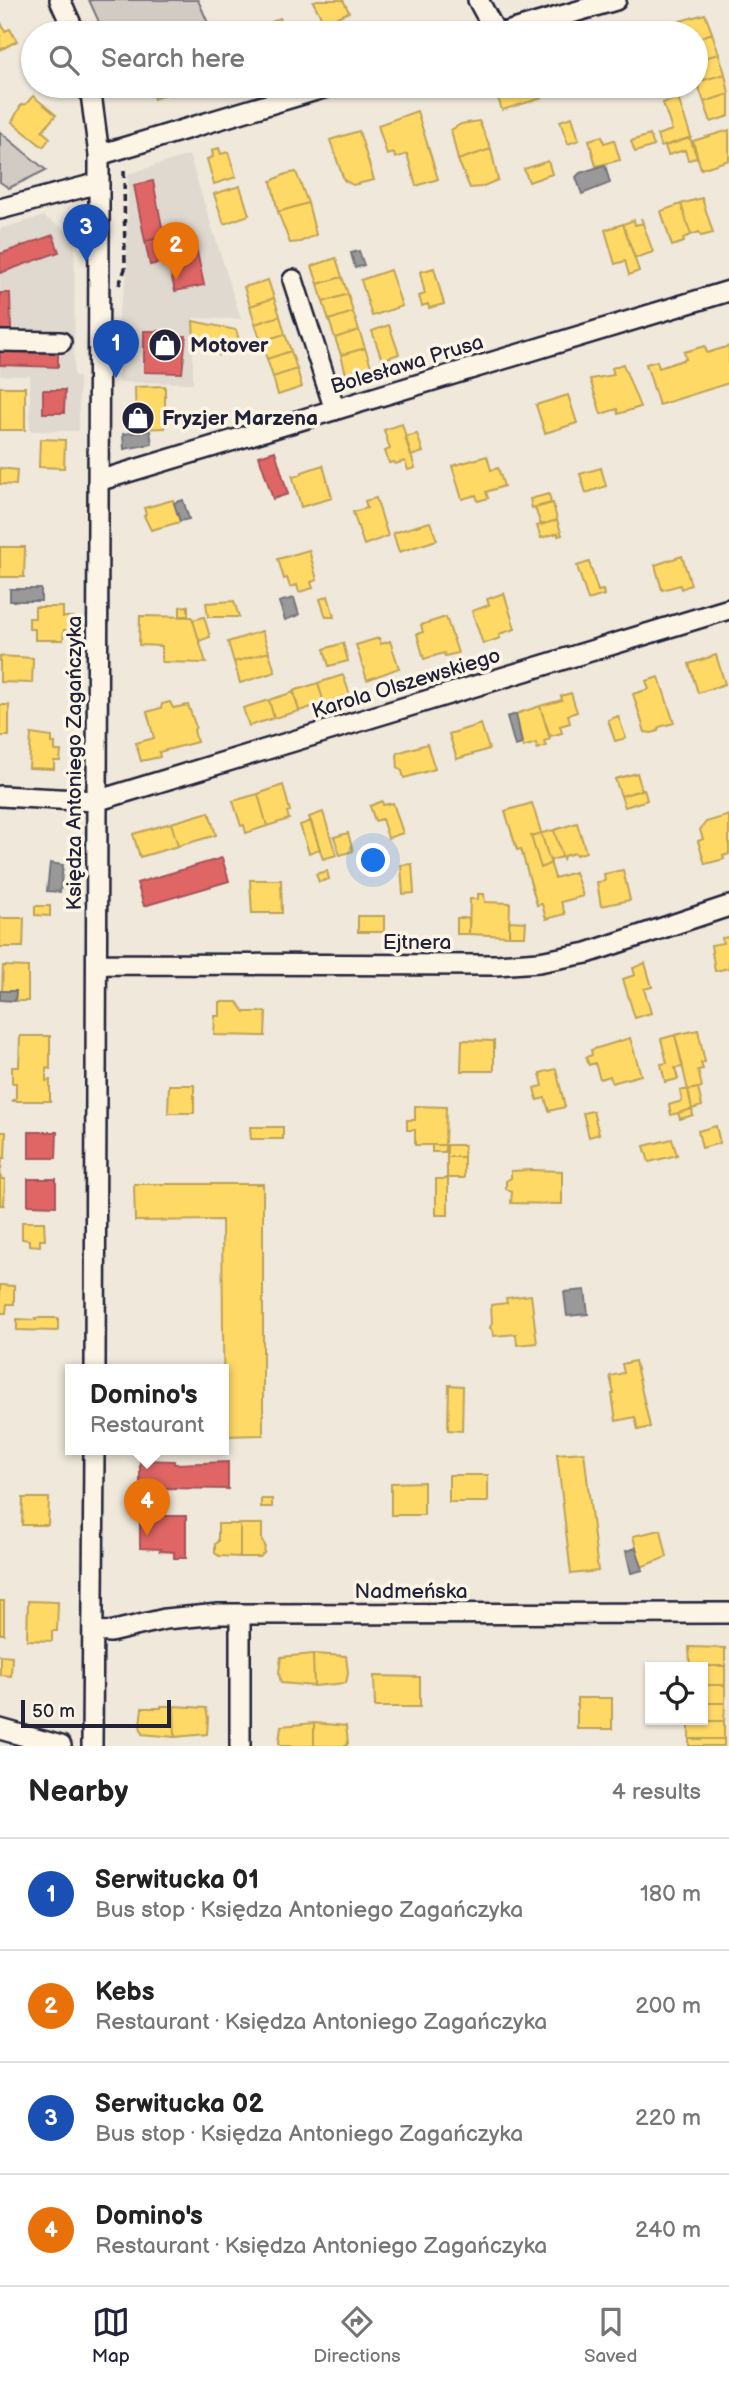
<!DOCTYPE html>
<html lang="en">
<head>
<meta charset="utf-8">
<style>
  body { margin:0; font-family:"Balsamiq Sans",sans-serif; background:#f2f2f2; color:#222 }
  .controls { position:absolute; right:21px; bottom:21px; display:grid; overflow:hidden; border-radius:0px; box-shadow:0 2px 5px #0004 }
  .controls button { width:63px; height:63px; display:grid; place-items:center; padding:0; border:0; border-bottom:2px solid #e0e0e0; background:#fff; color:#222; font:35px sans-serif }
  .scale { position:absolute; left:21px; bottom:18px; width:150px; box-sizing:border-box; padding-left:7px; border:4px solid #22223b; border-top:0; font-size:19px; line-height:24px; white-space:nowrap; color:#22223b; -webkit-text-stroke:5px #fcf5e5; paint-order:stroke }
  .you { position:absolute; left:374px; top:861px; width:24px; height:24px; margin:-18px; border:5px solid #fff; border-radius:50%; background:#1a73e8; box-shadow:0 0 0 10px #1a73e833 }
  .badge { display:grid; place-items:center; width:46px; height:46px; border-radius:50%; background:#22223b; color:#fff; font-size:23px; font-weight:700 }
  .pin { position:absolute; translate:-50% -58px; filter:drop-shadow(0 2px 4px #0008) }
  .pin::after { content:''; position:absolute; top:37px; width:24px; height:21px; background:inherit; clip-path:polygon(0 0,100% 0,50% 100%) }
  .popup { position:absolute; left:65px; top:1364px; width:164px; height:91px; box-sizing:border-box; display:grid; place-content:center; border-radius:0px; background:#fff; filter:drop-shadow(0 2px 5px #0005); font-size:23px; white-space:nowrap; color:#767676 }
  .popup b { font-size:26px; color:#222 }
  .popup::after { content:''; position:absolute; left:50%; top:100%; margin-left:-14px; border:14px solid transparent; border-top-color:#fff }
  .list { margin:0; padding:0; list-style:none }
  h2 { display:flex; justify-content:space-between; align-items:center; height:91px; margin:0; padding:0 28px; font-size:30px }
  h2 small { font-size:23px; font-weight:400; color:#767676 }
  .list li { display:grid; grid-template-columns:46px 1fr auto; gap:21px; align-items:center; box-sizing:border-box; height:112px; padding:0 28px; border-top:2px solid #e0e0e0 }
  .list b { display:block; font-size:26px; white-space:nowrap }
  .list p { margin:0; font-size:23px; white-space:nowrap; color:#767676 }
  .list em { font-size:23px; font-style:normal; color:#767676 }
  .icon { flex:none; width:38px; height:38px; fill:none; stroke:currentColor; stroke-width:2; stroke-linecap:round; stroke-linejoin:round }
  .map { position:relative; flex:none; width:729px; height:1746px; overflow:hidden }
  .search { position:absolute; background:#fff; box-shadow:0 2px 5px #0004; left:21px; right:21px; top:21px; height:77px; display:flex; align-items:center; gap:18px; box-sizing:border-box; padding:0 24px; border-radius:38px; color:#767676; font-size:26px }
  .sheet { height:539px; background:#fff }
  nav { display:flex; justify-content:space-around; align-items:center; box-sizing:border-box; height:98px; border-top:2px solid #e0e0e0; background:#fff; font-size:19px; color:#767676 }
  nav a { display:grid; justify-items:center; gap:4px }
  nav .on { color:#22223b }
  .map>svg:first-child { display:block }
  .built { fill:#e0d9cf }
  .green { fill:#d1cbc3; stroke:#7a767f; stroke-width:2 }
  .homes { fill:#ffd966; stroke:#bda259; stroke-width:2 }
  .shops { fill:#e06666; stroke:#a75259; stroke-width:2 }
  .industry { fill:#999; stroke:#75757d; stroke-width:2 }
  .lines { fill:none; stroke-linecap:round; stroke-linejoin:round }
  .minor-casing { stroke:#22223b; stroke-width:24 }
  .path { stroke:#22223b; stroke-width:3.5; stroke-dasharray:7 5; stroke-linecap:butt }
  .minor { stroke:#fcf5e5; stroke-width:19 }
  .labels { text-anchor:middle; stroke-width:7; stroke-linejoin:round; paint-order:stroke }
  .poi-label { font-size:21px; font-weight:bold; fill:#22223b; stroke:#fcf5e5; text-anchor:start }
  .street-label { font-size:21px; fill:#22223b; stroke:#fcf5e5 }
</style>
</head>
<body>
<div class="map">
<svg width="729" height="1746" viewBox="0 0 729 1746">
  <rect width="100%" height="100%" fill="#efe8db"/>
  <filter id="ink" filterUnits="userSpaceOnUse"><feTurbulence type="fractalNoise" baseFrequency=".0143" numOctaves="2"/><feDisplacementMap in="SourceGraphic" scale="14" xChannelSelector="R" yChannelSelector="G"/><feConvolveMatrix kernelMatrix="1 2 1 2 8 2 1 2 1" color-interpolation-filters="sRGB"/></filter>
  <g filter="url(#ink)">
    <!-- built -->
    <path class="built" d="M189,155l52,164 -48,-1v65l-75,-1v-67l9,-39 1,-102z
      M43,216l32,20 -1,140 5,1v54h-49v-55h-30v-147z"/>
    <!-- green -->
    <path class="green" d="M89,0h109l10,23 -24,10h-80z
      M0,132l46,38 -37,18 -9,-6z"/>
    <!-- homes -->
    <path class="homes" d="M317,0h26l6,12 -12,5 3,5 -13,6 -14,-26z
      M705,14l7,19 -16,6v-6h-12l-4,-12z
      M280,18l6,13 7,-3 3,5h-41l-1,-2z
      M0,21l5,10 5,-2 7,12 -17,9z
      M712,33l7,21 -23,6v-21z
      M719,54l6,20 -28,8 -1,-22z
      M725,74l4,20 -25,8 -7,-20z
      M147,86h41l-16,9 -2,-4 -16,8z
      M506,86h32l4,12 -40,12 -7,-21z
      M559,86h25l-23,7z
      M729,94v22l-18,6 -7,-20z
      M33,96l23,19 -14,16 8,7 -7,9 -31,-25 9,-17 5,-1z
      M678,98l13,39 -30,10 -4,-12 15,-5 -9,-27z
      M417,111l21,68 -22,7 -9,-32 -12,4 -1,-5 -7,2 -9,-30z
      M572,117l7,23 -11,4 -8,-23z
      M479,121l12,28 -33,11 -7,-30 10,-6z
      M729,130v30l-28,9 -8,-28z
      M359,131l15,49 -21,5 -9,-5 -14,-40z
      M650,135l4,11 -19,6 -4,-11z
      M602,136l2,7 10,-3 6,20 -24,6 -7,-26z
      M690,138l7,20 -9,2 -3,-10 -17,5 -3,-9z
      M219,148l2,6 7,-2 8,25 -22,7 -7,-25 6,-2 -1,-7z
      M491,149l7,31 -17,7 -11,1 -12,-28z
      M548,161l4,13 -23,8 -5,-13z
      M296,172l12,31 -30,9 -7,-31 15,-7z
      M240,186l9,29 -25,9 -10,-30z
      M702,198l11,35 -12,3 -2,-4 -8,3 -10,-31z
      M308,203l8,32 -16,7 -10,1 -12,-31z
      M681,204l10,31 -8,3 1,4 -12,4 -11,-35z
      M641,218l12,34 -18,6 -12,-34 11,-4 1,5 8,-2z
      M623,224l16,47 -10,4 -4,-14 -10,3 -10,-34z
      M336,258l6,19 -24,7 -6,-18z
      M434,268l10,36 -15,4 -1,-4 -6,2 -3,-10 6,-2 -5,-22z
      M390,270l12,36 -30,10 -11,-36z
      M342,277l6,17 -25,8 -5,-18z
      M268,280l6,18 -24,8 -6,-19z
      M348,294l5,18 -24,8 -6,-18z
      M274,298l6,18 -25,8 -5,-18z
      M353,312l6,18 -24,8 -6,-18z
      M280,316l5,18 -24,7 -6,-17z
      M193,321l43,9 6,19 -23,6 -3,-10 -22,-3z
      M389,325l10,29 -17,6 -10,-29z
      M359,330l6,18 -24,7 -6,-17z
      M285,334l6,17 -24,8 -6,-18z
      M705,346l2,7 22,-7v37l-70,22 -13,-41 11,-3 2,7 27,-9 -2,-7z
      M365,348l6,18 -25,8 -5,-19z
      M291,351l6,18 -24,8 -6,-18z
      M623,364l17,43 -22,7 -1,-5 -16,5 -11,-35 24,-4 -2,-7z
      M297,369l5,18 -24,8 -5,-18z
      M165,386v42l-29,1 -1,-42z
      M0,387h25v43h-25z
      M568,395l9,28 -32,10 -9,-28z
      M402,424l13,44 -7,2 -3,-9 -10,3 -1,-2 -5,1 -4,-12 5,-2 -6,-19z
      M417,434l6,18 -12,4 -6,-19z
      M40,439l25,1 -1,28 -25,-1z
      M487,456l4,14 7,-2 6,18 -18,6 2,6 -10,3 -2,-6 -14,4 -10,-33z
      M323,465l9,33 -31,9 -9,-33 1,3 9,-3v-2z
      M0,468l17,2 -1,15 -16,-1z
      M601,468l5,18 -20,7 -6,-19z
      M549,494l2,9 -19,5 -2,-9z
      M376,498l12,38 -24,9 -11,-33 14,-4 -2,-7z
      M173,500l7,22 -29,8 -7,-14 2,-2 -2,-6z
      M553,503l4,17 -16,5 -6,-17z
      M557,520l5,15 -4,1v-3l-17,5 -4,-12z
      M430,522l7,18 -38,12 -6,-19z
      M0,547h25l-1,30h-24z
      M309,550l8,30 -6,2 2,6 -14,4 -2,-7 -7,2 -3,-9 -3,1 -6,-20z
      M682,556l9,29 -10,4 -1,-4 -18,5 -7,-25z
      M589,562l9,29 5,-1 1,5 -16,5 -11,-34z
      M504,593l11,36 -16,5 1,4 -17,6 -11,-33 17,-6 -2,-6z
      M328,596l6,21h-8l-6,-18z
      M234,601l5,16h-31l-2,-14z
      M188,606v10h-8v-9z
      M35,607h28v10h11v13h-10l-1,10h-28v-11h-6v-11h6z
      M140,616l52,1 14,46 -44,-1v-16l-23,-1z
      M204,617l6,20 -11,4 -6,-21z
      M446,617l12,36 -13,3 -1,-3 -20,6 -7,-25 6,-2 -2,-7z
      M262,631l7,21 -35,10 -6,-20z
      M379,638l2,6 9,-3 9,27 -32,12 -11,-35z
      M343,643l5,18 -19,5 -5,-17z
      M269,652l6,20 -35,11 -6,-21z
      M716,655l9,29 -27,9 -9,-29z
      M0,656l33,2 -1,25 -32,-1z
      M343,675l7,20 -26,8 -6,-20z
      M659,677l15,46 -15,4 -1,4 -6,2 -7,-1 -12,-38 16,-5 -3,-8z
      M318,683l6,20 -25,8 -6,-20z
      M294,692l5,19 -25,7 -5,-18z
      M571,693l6,19 -9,3 2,8 -10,3 2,7 -12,3 -10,-30 22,-6 -1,-4z
      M269,700l5,18 -25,8 -6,-18z
      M170,702l3,6 15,-3 8,22 -2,3 3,12 -38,10 1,5 -19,4 -5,-18 18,-5 -7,-26 14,-4 1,-4z
      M0,705h9v31h-9z
      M540,706l10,33 -6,2 2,5 -9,3 -1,-6 -13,4 -7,-33z
      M618,716l8,22 -11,3 -7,-21z
      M481,724l8,25 -32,10 -8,-25z
      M31,734l21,3v6h3v8h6l-1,10h-6v8l-25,-1z
      M427,744l8,25 -31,9 -2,-7 -4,-3 -1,-15z
      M637,773l5,17 -21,6 -6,-17z
      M283,785l7,26 -3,1 2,7 -22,7 -9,-32z
      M644,789l3,11 -22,7 -4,-11z
      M258,794l9,32 -21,7 -2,-8 -3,1 -8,-25z
      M382,801l1,4 10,-2 10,30 -15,5 -6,-19 -7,2 -5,-15z
      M532,803l23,75 20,-6 8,24 -22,6 4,12 -19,5 -4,-15 -5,1 -16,-56 -4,1 -12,-39z
      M209,812l7,23 -38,11 -7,-23z
      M323,812l13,43 -13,4 -14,-42z
      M729,815v39l-6,2 1,3 -19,5 -7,-23 5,-2 -3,-9 6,-8z
      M311,821l9,28 -11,4 -9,-28z
      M171,823l7,23 -38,11 -7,-23z
      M577,823l9,29 -10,3 -1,-2 -11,3 -1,3 -9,-29z
      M554,830l9,29 -1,-2 -11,3v3l-10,5 -10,-32z
      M348,833l5,18 -13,4 -6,-18z
      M412,864l2,29 -11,1 -2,-29z
      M623,870l7,30 -29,6 -4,-24 8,-1 -1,-7z
      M327,871l2,8 -10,3 -3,-8z
      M250,880h31l1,33h-30z
      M478,894h6l1,8 25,1 -1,33 -40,-2 1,-35h8z
      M35,906h15v10l-15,-1z
      M358,916h26v16h-26z
      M0,918h24l-1,29h-23z
      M457,918h12v16h-12z
      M509,921l17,1 -1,14h-16z
      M729,937v31l-14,3 -4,-26 12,-2 -1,-5z
      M645,963l7,24 -8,2 7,24 -16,5 -12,-39 12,-4 -2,-7z
      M3,966l25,1v34h-13l1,-10h-14z
      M220,1002h17l8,10h21l-1,24 -51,-1 1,-19h5z
      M698,1030l7,32 -4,1 2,6 -5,1 4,17 -14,3 -13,-55z
      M675,1035l8,32 -8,1 3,11 -13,3 -4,-18 6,-1 -6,-24z
      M20,1036h30v33l-4,-1v13l4,-1v21h-38l4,-2v-16h-4v-16h7z
      M630,1038l11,37 -29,8 -2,-7 -10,3 -5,-16 -6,2 -3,-8 6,-2 -1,-5z
      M462,1040l32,1v30h-33z
      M556,1069l9,38 -16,4 -4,-13 -8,2 -3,-12 9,-2 -3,-13z
      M169,1085h25v28h-26z
      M698,1088l4,18 -10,3 -4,-19z
      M688,1089l4,20 -21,6 -2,-10 13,-4 -2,-10z
      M415,1106l31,1 -1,38h-30v-15h-8v-10h8z
      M692,1109l1,6 -13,4 -2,-6z
      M593,1111l6,23 -10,3 -6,-24z
      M716,1126l4,17 -18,5 -4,-17z
      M250,1127h33v12h-32z
      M0,1132h6l-1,26h-3l-1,11z
      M672,1139l5,16 -28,7 -5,-16z
      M432,1145h13v7h-13z
      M447,1145h17v12h-17z
      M447,1157h17v21h-17z
      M0,1168l1,11h4l-1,26h-4z
      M531,1170l31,1v33l-51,-1 1,-11 -6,-3v-8l5,-3v-7z
      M436,1179h12v36h-12z
      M134,1184h129v251l-39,1 -2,-216 -87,1z
      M22,1222h22l1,18h-5v6l-11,-1v-5l-7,-1z
      M0,1285l14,1v18h-7l-1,9h-6z
      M531,1295l6,48 -20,2 -1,-11 -22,2 -1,-5 -3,-3 2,-6 -1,-17 16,-2 -1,-5z
      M35,1318h23v13l-41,-1v-11l19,1z
      M635,1361l15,66 -12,3 -3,-13 -19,4 -4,-27h2l-4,-18 14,-3 -2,-9z
      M449,1385l14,1 -1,45 -14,-1z
      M584,1452l14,119 -27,3 -14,-120z
      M449,1475h39v27h-39z
      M424,1482v33h-33v-32z
      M23,1498h26l-1,27h-26z
      M261,1499h11v8h-11z
      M218,1524h22v33l-21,-1 -4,-3v-9l3,-3z
      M240,1524h22v17l3,4 -1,8 -4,4h-20z
      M661,1530l6,27 -26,10 -8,-31z
      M0,1601h4v33h-4z
      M28,1601l30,1 -1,29h-5v10l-25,-1z
      M689,1647l36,1v18h-35z
      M313,1654l33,2 2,17 -2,10 -32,3z
      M313,1654l1,32 -33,-3 -2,-10 2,-16z
      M0,1655l12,1 -1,20 -11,-1z
      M690,1666h35v19h-22v-18z
      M374,1676l46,1v30h-45z
      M703,1685h22v18h-22z
      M577,1698h35v31h-35z
      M703,1703h22l-1,18h-35l14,-1z
      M161,1706h13l1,31 -33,-3 -2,-9 2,-17h19z
      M174,1706l32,2 2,10 -1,16 -32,3z
      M689,1721h35v18h-35z
      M314,1723l32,3 2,17 -2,3h-32z
      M314,1723v23h-33l-2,-3 2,-17z
      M689,1739h35v7h-35z"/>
    <!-- shops -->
    <path class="shops" d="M153,181l11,56 -19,4 -11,-56z
      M53,235l6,17 -59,21v-19z
      M163,237l4,16 29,-6 8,38 -29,6 -7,-30 -18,4 -5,-24z
      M0,293h10l1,37h-11z
      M144,331h30v5h12l-4,37 -38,-1z
      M0,351l58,1v15l-58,-2z
      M43,390h22l-1,23h-21z
      M275,451l13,43 -15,5 -14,-43z
      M222,858l7,23 -85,25 -7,-23z
      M29,1132h28l-1,26h-27z
      M28,1179h28v27l-28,-1z
      M140,1460l34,1v3l54,-2v27l-66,-1v10l-22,-1z
      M140,1497l22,1v18h24v42h-12v-6l-14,-1 1,-2 -21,-1z"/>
    <!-- industry -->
    <path class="industry" d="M605,165l5,18 -28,11 -6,-17 4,-4z
      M359,251l5,14 -9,3 -4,-15z
      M150,431l2,13 -28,5 -1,-15z
      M183,500l6,19 -9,2 -6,-18z
      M10,589h31v12h-31z
      M294,598l5,17 -14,5 -6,-18z
      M516,714l6,30 -7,2 -8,-29z
      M50,863l13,2 -3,27 -13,-1z
      M0,991h16l-1,10 -15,-1z
      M585,1290l3,24 -21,2 -3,-24z
      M636,1548l7,22 -12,3 -5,-22z"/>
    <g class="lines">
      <defs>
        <path id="minor" d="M60,0l15,33
          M478,0l18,33
          M503,33l113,-33
          M90,86l9,69v71l-4,1144
          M99,155l231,-69
          M0,209l99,-26
          M293,280l42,130
          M0,341l61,1
          M98,481l631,-190
          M0,796l96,5 633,-192
          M97,964l399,1 43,-3 48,-9 142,-47
          M94,1631l16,1 55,-13 54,-5 510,-1
          M0,1729l61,17
          M92,1746l2,-296
          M240,1746v-132"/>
      </defs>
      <!-- minor casing -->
      <use href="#minor" class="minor-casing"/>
      <!-- path -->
      <path class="path" d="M119,285l6,-16 -1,-102"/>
      <!-- minor -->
      <use href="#minor" class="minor"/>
    </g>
  </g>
  <!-- icons -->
  <defs>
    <symbol id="shop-disc" viewBox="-11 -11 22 22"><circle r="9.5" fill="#22223b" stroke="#fcf5e5"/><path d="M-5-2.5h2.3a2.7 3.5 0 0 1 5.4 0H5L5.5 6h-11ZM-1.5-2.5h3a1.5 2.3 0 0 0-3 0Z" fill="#fff"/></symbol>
  </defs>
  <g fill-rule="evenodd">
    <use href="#shop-disc" x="146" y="326" width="38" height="38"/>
    <use href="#shop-disc" x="119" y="399" width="38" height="38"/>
  </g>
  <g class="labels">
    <!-- poi labels -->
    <g class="poi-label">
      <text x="190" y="352">Motover</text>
      <text x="162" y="425">Fryzjer Marzena</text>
    </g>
    <!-- street labels -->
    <g class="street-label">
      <text transform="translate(407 364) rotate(-17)" y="7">Bolesława Prusa</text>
      <text transform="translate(406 683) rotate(-17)" y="7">Karola Olszewskiego</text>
      <text transform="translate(74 763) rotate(-90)" y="7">Księdza Antoniego Zagańczyka</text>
      <text x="417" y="949">Ejtnera</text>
      <text x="411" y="1598">Nadmeńska</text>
    </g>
  </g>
</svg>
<div class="controls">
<button><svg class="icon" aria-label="locate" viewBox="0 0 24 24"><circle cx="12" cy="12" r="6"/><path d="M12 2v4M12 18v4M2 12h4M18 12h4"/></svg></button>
</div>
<div class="scale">50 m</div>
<div class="you"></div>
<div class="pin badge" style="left:116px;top:378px;background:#1a4fb4">1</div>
<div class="pin badge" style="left:176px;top:280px;background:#e8710a">2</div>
<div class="pin badge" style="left:86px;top:262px;background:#1a4fb4">3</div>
<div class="pin badge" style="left:147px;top:1536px;background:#e8710a">4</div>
<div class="popup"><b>Domino's</b>Restaurant</div>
<div class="search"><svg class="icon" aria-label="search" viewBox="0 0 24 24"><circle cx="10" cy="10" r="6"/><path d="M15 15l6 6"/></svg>Search here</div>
</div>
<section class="sheet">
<h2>Nearby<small>4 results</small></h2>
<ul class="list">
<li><span class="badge" style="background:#1a4fb4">1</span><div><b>Serwitucka 01</b><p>Bus stop · Księdza Antoniego Zagańczyka</p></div><em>180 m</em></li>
<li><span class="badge" style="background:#e8710a">2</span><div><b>Kebs</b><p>Restaurant · Księdza Antoniego Zagańczyka</p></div><em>200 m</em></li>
<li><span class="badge" style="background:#1a4fb4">3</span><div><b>Serwitucka 02</b><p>Bus stop · Księdza Antoniego Zagańczyka</p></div><em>220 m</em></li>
<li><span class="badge" style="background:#e8710a">4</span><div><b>Domino's</b><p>Restaurant · Księdza Antoniego Zagańczyka</p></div><em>240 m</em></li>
</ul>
</section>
<nav>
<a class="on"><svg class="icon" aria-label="map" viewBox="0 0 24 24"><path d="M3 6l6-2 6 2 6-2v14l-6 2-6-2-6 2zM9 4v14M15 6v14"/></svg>Map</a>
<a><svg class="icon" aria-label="directions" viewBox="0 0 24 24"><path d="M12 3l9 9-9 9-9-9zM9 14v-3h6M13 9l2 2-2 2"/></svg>Directions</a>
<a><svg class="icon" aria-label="saved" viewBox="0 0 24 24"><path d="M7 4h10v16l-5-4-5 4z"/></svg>Saved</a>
</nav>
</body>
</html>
